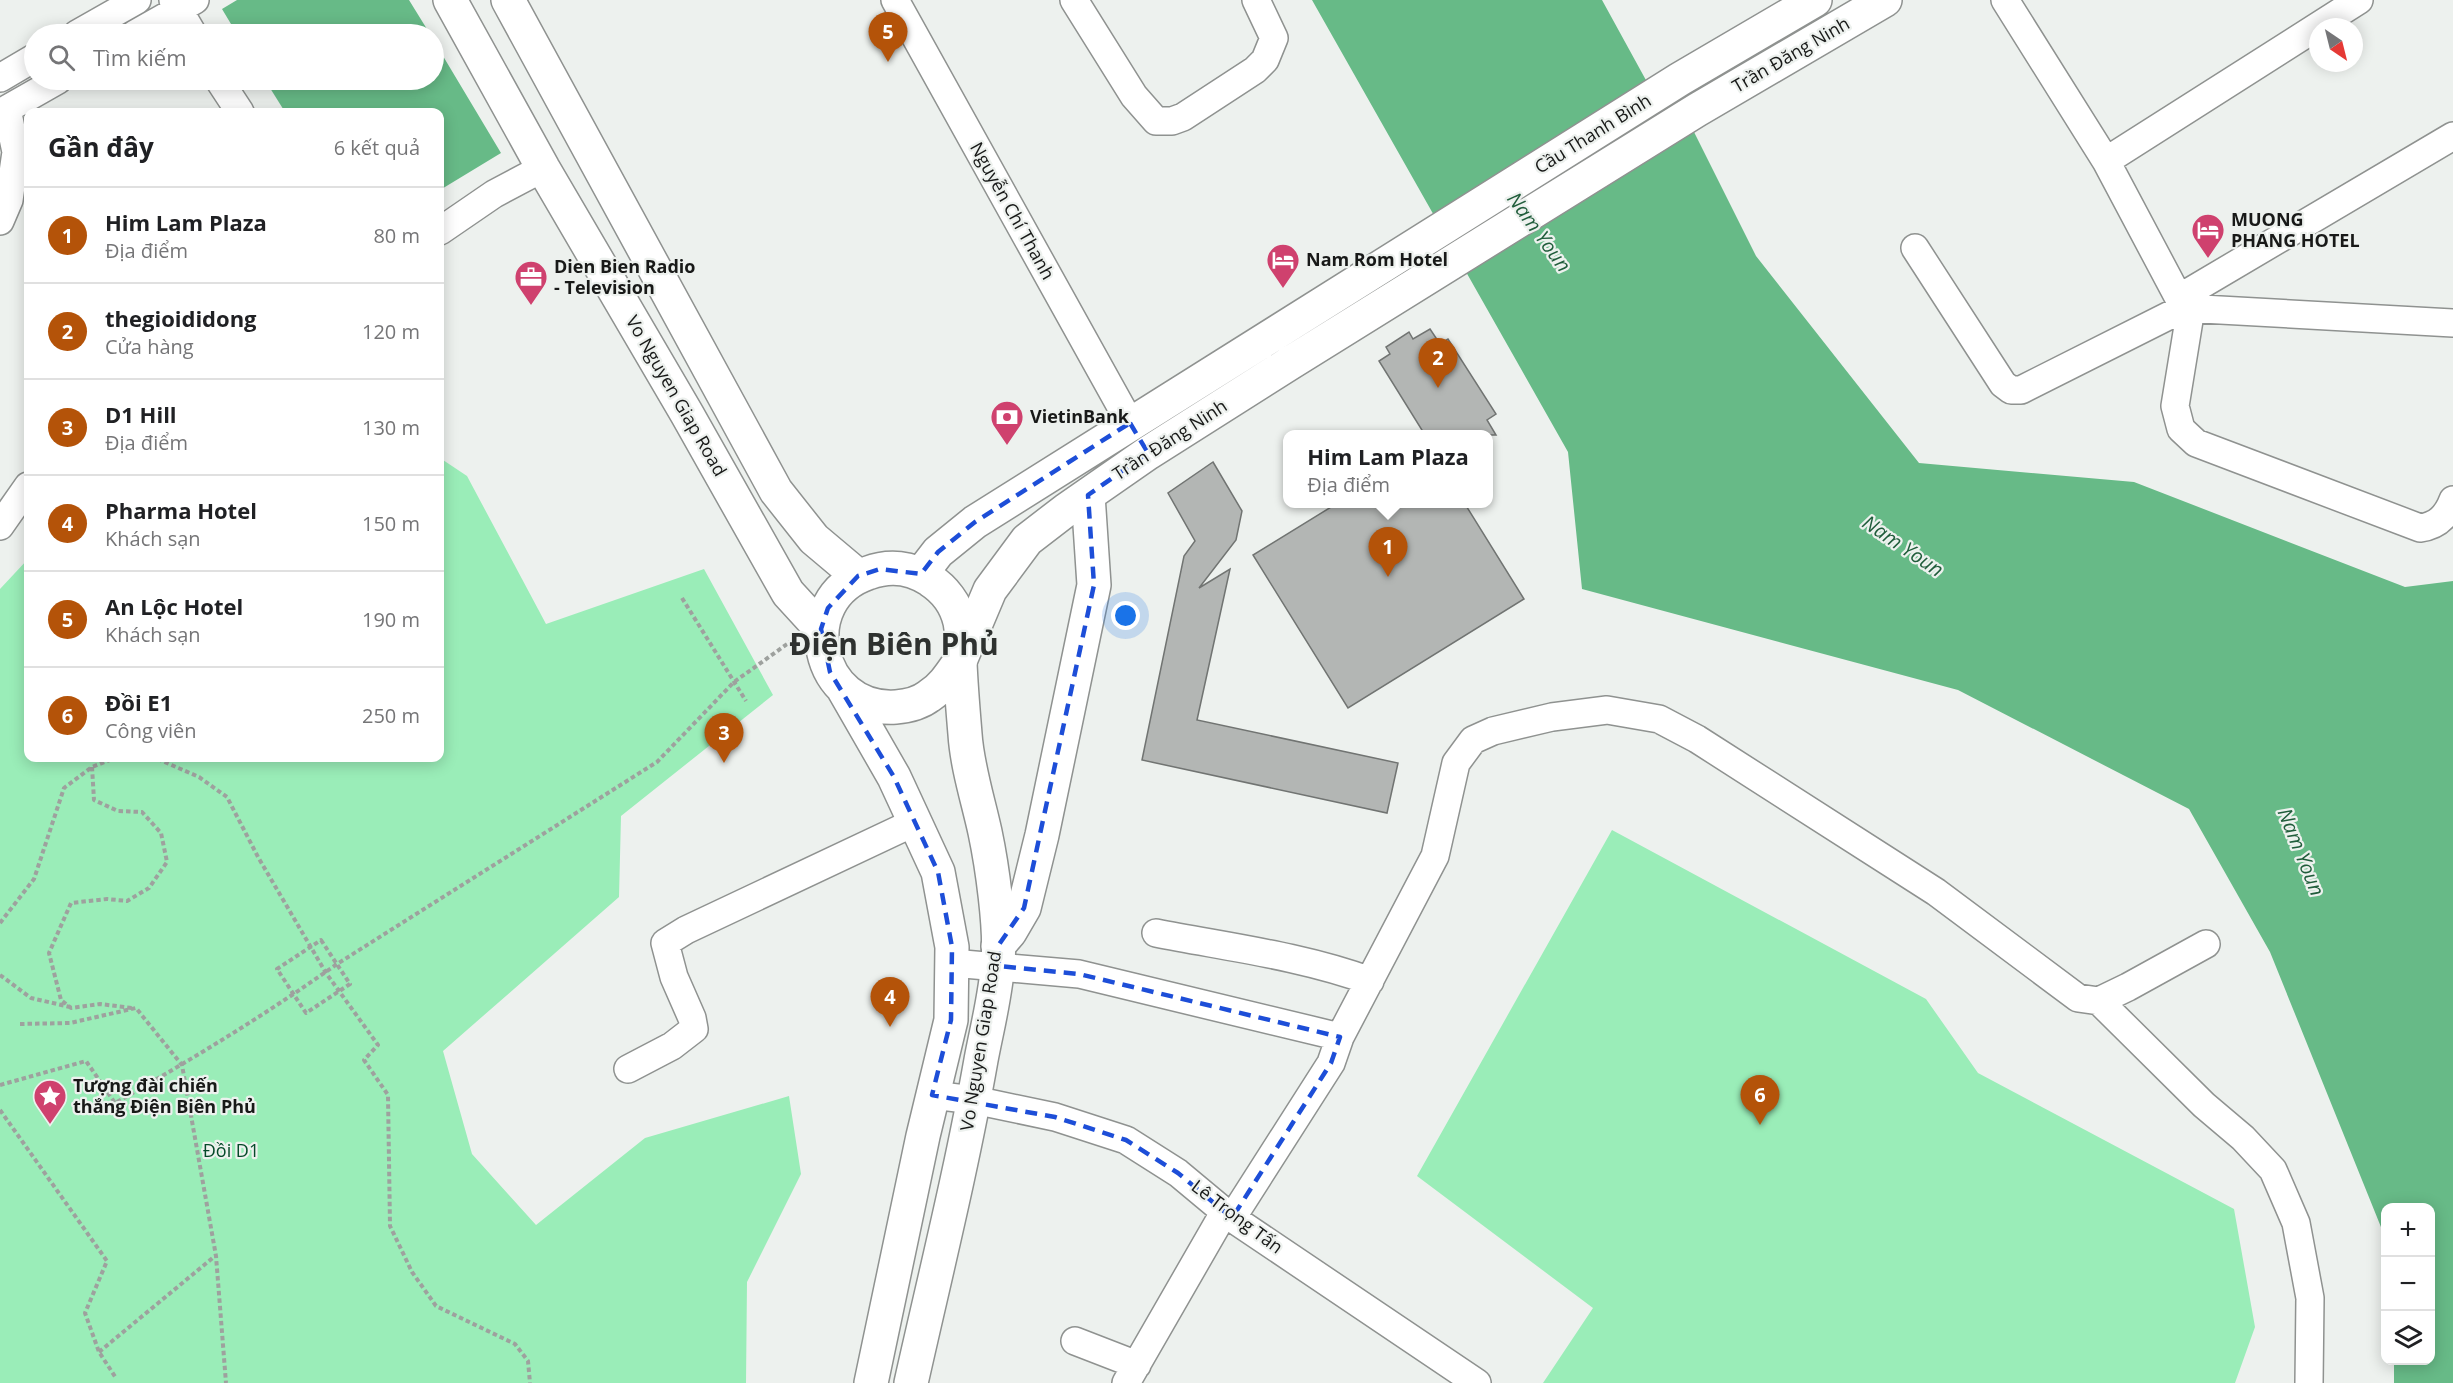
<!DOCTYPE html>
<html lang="vi">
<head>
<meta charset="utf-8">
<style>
  body { margin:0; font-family:"Open Sans",sans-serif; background:#f2f2f2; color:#202124 }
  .controls { position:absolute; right:18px; bottom:18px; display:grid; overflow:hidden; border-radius:12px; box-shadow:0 3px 15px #0003 }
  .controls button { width:54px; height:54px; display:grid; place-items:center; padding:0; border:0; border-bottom:2px solid #e0e0e0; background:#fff; color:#202124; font:30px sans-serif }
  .compass { position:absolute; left:2309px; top:18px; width:54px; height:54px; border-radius:50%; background:#fff; box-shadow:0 3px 15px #0003; rotate:145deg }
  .you { position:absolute; left:1126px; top:616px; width:21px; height:21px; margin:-15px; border:4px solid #fff; border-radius:50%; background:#1a73e8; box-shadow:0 0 0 9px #1a73e833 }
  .badge { display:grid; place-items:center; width:39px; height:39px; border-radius:50%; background:#b45309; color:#fff; font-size:20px; font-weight:700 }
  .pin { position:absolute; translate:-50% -50px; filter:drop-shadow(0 2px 3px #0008) }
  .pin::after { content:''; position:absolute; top:32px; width:21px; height:18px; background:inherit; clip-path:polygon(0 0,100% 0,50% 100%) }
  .popup { position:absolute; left:1283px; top:430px; width:210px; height:78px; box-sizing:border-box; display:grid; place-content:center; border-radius:12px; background:#fff; filter:drop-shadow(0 2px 4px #0005); font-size:20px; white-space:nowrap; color:#757577 }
  .popup b { font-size:22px; color:#202124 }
  .popup::after { content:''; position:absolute; left:50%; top:100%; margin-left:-12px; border:12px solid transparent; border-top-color:#fff }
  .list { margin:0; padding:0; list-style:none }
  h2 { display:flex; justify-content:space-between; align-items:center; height:78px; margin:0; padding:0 24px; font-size:26px }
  h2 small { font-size:20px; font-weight:400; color:#757577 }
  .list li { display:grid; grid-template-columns:39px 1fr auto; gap:18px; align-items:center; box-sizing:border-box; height:96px; padding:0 24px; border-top:2px solid #e0e0e0 }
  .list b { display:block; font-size:22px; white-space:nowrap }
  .list p { margin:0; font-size:20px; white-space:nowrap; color:#757577 }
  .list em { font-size:20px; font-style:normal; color:#757577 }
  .icon { flex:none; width:33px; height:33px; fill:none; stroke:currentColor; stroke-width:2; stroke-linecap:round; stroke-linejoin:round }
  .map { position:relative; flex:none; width:2453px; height:1383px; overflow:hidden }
  .search { position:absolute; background:#fff; box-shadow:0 3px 15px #0003; left:24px; top:24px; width:420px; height:66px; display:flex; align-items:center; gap:15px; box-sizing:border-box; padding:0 21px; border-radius:33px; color:#757577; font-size:22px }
  .panel { position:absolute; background:#fff; box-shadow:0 3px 15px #0003; left:24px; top:108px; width:420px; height:654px; border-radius:12px }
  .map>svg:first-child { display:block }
  .green { fill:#9aedb8 }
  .water { fill:#67ba87 }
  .building { fill:#b3b6b4; stroke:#717472; stroke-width:1.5 }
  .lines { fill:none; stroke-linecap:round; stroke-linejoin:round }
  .minor-casing { stroke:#8f9290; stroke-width:30 }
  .major-casing { stroke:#8f9290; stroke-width:36 }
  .highway-casing { stroke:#8f9290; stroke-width:36 }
  .path { stroke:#9ea19e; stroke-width:4; stroke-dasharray:4.5 3; stroke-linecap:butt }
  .minor { stroke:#fff; stroke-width:27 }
  .major { stroke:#fff; stroke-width:33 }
  .highway { stroke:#fff; stroke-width:33 }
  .marked { fill:none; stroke:#1d4ed8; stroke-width:4.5; stroke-dasharray:12 8; stroke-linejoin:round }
  .labels { text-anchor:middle; stroke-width:4.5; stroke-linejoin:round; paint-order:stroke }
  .street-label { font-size:18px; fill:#181918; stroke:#edf1ee }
  .poi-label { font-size:18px; font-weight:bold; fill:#181918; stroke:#edf1ee; text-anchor:start }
  .park-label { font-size:18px; fill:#054a29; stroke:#edf1ee }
  .water-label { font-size:20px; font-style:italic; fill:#205d3b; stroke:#edf1ee }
  .town-label { font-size:30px; font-weight:bold; fill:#2e312f; stroke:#edf1ee }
</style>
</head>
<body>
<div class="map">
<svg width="2453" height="1383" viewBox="0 0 2453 1383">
  <rect width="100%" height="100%" fill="#edf1ee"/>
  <!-- green -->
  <path class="green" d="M440,458l27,18 79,148 158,-55 69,126 -152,121 -2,81 -176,154 29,103 64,71 109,-87 144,-42 12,78 -54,108 -1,101h-746v-794l28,-30v199h412z
    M1612,830l314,169 52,74 256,136 21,118 -20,56h-692l50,-75 -176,-132z"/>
  <!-- water -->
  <path class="water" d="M237,0h172l21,34h-193l-15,-25z
    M1312,0h290l45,82 47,50 62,124 163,207 215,19 271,105 48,-6v802h-59v-22l36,-1v-152h-44l-1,29 -115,-285 -81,-143 -231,-119 -376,-101 -14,-137z
    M434,41l67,112 -61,37v-78h-155l-20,-32h169z"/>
  <!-- building -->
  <path class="building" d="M1430,329l10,15 8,-5 48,75 -9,6 9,15h-71l-46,-74 11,-7 -4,-7 23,-15 4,7z
    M1213,462l29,49 -6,29 -37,48 31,-19 -33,151 201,43 -11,50 -245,-53 42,-204 11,-15 -27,-48z
    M1336,504h129l59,95 -176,109 -95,-153z"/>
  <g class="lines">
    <defs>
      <path id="minor" d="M173,0l20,34
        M895,0l235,423
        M1074,0l60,96 22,25h16l11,-4 72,-47 10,-10 9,-22 -18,-38
        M2005,0l101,161 78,147
        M77,34l60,-34
        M135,34l60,-34
        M0,78l34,-20
        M219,80l21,32
        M0,113l58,-33
        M2106,161l253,-161
        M0,221l9,-21 7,-48 -9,-43
        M440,231l54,-37 49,-26
        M1915,248l88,136 8,6h10l163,-82 269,15
        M2179,298l274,-162
        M2191,308l-16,98 6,23 15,14 224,85c17,-2 27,-12 33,-28
        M0,526l28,-40
        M1156,933c71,14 146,23 214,48
        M952,963l127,11 261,63
        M2099,1001l105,104 39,33 30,32 23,53 14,75 -1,85
        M628,1069l44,-23 22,-17 -2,-11 -18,-41 -9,-34 21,-13 229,-108
        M932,1095l42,5 81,17 71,23 52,33 54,45 245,165
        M1232,1218l99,-155 9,-26 95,-181 21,-93 17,-23 20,-9 59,-14 55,-7 52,9 38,20 239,153 142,106 21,3 29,-14 78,-43
        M1075,1341l62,24
        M1126,1383l99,-172"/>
      <path id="major" d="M921,574l17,-22 37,-30 705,-443 135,-79
        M960,661l30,-71 37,-50 39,-30 82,-57 142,-90 407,-253 188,-110
        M998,946l12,-14 14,-24 18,-73 52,-250 -6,-90"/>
      <path id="highway" d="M450,0l93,168 144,246 101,179 33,36
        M508,0l268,491 38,48 44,37
        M844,690l50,87 44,95 14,75 -1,73 -28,116 -52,247
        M911,1383c24,-107 51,-215 70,-323 6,-32 15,-66 17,-99 3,-33 -6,-96 -13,-129 -7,-32 -18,-66 -20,-98 -2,-24 -4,-47 -5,-71 0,-14 3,-28 0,-41 -4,-18 -16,-33 -30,-42 -19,-13 -41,-15 -62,-7 -76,26 -52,139 28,134 12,-1 24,-4 33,-11 14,-9 22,-22 31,-35"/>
    </defs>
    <!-- minor casing -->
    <use href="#minor" class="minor-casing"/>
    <!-- major casing -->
    <use href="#major" class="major-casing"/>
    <!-- highway casing -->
    <use href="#highway" class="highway-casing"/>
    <!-- path -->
    <path class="path" d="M682,598l64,103
      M135,758l25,2 39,17 28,20 31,60 68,116 52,72 -14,15 24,35 2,131 22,46 24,34 79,38 13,17 2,22
      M92,767l2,33 24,11 24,1 19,21 6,29 -18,26 -22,13 -20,-2 -36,4 -22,50 12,47 10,8 29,-4 32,4
      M0,923l34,-44 30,-91 28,-21 23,-9
      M321,940l29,44 -44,29 -29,-44z
      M0,975l31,23 39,9
      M20,1024l50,-1 66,-15 46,57 34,191 10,127
      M0,1085l86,-24 29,42c76,-43 150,-88 222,-139l320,-202 77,-80 56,-40
      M0,1110l107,151 -22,52 14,39 17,26
      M99,1352l116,-96"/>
    <!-- minor -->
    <use href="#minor" class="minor"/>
    <!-- major -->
    <use href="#major" class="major"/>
    <!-- highway -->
    <use href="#highway" class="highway"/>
  </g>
  <!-- marked area -->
  <path class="marked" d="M1130,423l18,30 -60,42 6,90 -70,323 -26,38 1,20 80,8 261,63 -9,26 -99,155 -54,-45 -52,-33 -71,-23 -123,-22 19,-75 1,-73 -14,-75 -44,-95 -64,-105 -9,-43 7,-21 30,-32 22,-7 41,5 17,-22 37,-30z"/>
  <!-- icons -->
  <defs>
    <symbol id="hotel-pin" viewBox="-11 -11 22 30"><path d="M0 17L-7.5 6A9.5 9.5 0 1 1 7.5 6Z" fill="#cf416e" stroke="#edf1ee"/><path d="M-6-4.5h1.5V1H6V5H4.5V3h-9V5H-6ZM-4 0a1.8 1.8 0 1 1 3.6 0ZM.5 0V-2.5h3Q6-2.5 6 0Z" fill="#fff"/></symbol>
    <symbol id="office-pin" viewBox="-11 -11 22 30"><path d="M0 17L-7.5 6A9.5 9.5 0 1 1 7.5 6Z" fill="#cf416e" stroke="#edf1ee"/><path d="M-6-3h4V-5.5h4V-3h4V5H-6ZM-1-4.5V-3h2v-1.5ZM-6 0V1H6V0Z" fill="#fff"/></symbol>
    <symbol id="bank-pin" viewBox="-11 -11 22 30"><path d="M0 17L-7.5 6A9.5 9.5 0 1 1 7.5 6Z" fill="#cf416e" stroke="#edf1ee"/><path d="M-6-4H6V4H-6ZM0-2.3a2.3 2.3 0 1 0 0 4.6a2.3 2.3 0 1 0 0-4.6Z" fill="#fff"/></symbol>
    <symbol id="sight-pin" viewBox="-11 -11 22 30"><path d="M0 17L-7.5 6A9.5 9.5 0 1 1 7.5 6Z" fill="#cf416e" stroke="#edf1ee"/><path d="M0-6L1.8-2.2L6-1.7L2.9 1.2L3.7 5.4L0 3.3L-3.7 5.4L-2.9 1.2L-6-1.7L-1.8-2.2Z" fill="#fff"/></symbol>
  </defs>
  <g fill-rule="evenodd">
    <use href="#hotel-pin" x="2189" y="211" width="38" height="52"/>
    <use href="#hotel-pin" x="1264" y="241" width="38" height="52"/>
    <use href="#office-pin" x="512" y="258" width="38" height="52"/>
    <use href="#bank-pin" x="988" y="398" width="38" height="52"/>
    <use href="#sight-pin" x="31" y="1077" width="38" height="52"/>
  </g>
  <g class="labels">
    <!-- street labels -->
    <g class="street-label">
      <text transform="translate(1791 55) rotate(-30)" y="6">Trần Đăng Ninh</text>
      <text transform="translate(1593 134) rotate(-32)" y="6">Cầu Thanh Bình</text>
      <text transform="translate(1012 211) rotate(61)" y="6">Nguyễn Chí Thanh</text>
      <text transform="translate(676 396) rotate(60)" y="6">Vo Nguyen Giap Road</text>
      <text transform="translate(1170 440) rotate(-33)" y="6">Trần Đăng Ninh</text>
      <text transform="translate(981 1041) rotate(-81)" y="6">Vo Nguyen Giap Road</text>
      <text transform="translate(1237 1217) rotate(37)" y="6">Lê Trọng Tấn</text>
    </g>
    <!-- poi labels -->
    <g class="poi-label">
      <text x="2231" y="226">MUONG<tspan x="2231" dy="21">PHANG HOTEL</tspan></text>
      <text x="1306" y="266">Nam Rom Hotel</text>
      <text x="554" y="273">Dien Bien Radio<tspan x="554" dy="21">- Television</tspan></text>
      <text x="1030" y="423">VietinBank</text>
      <text x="73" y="1092">Tượng đài chiến<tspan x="73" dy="21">thắng Điện Biên Phủ</tspan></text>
    </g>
    <!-- park labels -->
    <g class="park-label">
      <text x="231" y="1157">Đồi D1</text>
    </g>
    <!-- water labels -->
    <g class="water-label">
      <text transform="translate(1539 232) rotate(54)" y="7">Nam Youn</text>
      <text transform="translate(1903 546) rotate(34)" y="7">Nam Youn</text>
      <text transform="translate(2301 852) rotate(68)" y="7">Nam Youn</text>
    </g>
    <!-- town labels -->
    <g class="town-label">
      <text x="894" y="655">Điện Biên Phủ</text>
    </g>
  </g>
</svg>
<div class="controls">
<button>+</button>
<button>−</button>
<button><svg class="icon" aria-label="layers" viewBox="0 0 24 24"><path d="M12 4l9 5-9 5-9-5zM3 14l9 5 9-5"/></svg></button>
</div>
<svg class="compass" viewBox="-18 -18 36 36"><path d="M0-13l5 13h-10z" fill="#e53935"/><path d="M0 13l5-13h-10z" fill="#757577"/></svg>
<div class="you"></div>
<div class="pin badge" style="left:1388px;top:577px">1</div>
<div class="popup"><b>Him Lam Plaza</b>Địa điểm</div>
<div class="pin badge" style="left:1438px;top:388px">2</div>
<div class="pin badge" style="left:724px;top:763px">3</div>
<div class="pin badge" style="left:890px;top:1027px">4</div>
<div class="pin badge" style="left:888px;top:62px">5</div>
<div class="pin badge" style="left:1760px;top:1125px">6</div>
<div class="search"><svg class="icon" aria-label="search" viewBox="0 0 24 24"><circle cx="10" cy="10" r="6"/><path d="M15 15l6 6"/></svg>Tìm kiếm</div>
<section class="panel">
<h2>Gần đây<small>6 kết quả</small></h2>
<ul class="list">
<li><span class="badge">1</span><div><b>Him Lam Plaza</b><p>Địa điểm</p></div><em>80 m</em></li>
<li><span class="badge">2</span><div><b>thegioididong</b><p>Cửa hàng</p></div><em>120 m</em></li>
<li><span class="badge">3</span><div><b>D1 Hill</b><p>Địa điểm</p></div><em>130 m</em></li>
<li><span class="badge">4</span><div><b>Pharma Hotel</b><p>Khách sạn</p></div><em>150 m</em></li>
<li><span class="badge">5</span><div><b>An Lộc Hotel</b><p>Khách sạn</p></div><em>190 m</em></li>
<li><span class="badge">6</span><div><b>Đồi E1</b><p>Công viên</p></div><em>250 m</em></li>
</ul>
</section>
</div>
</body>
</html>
